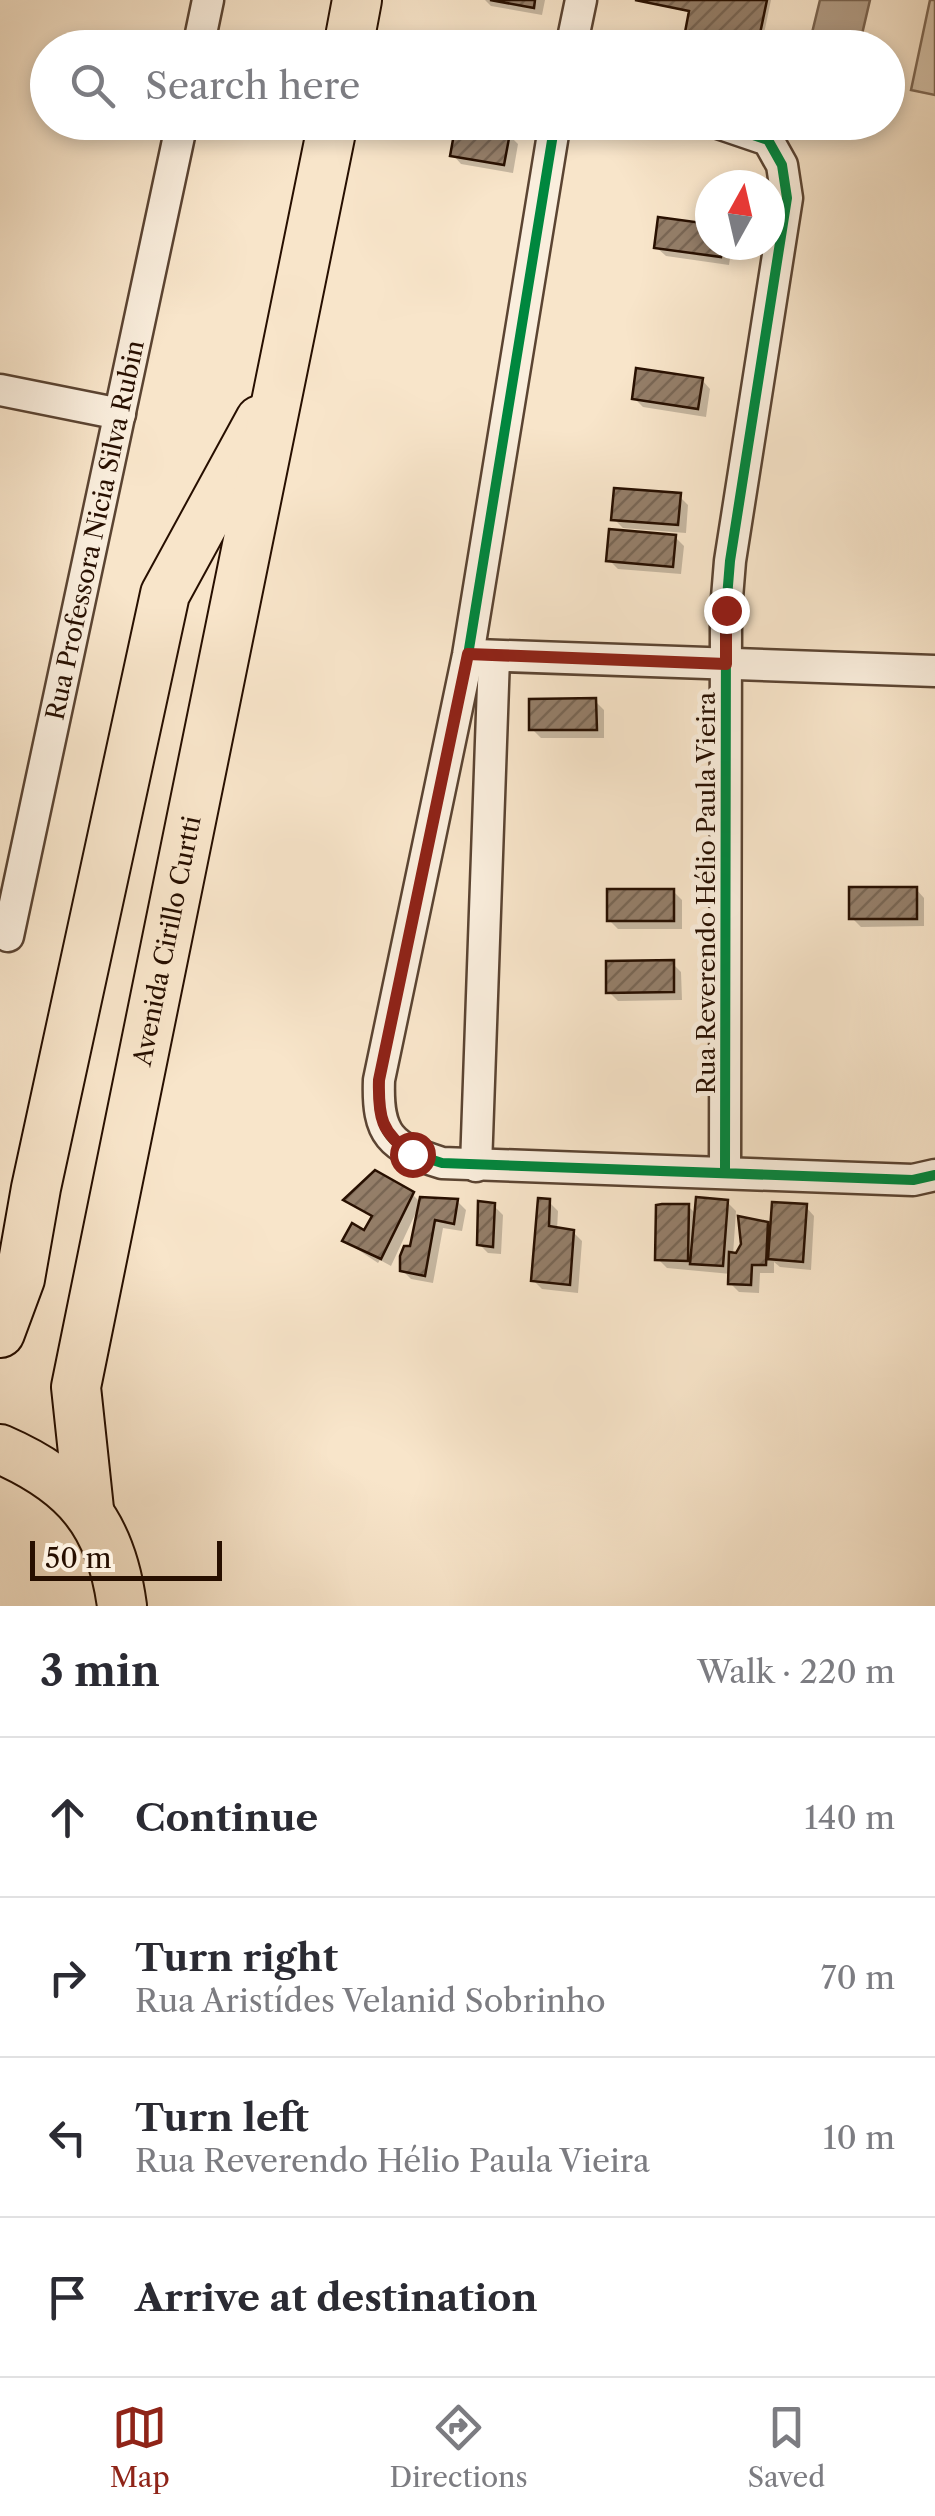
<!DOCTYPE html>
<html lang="en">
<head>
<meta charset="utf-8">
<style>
  body { margin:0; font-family:"Libre Caslon Text",serif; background:#f2f2f3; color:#2b2b33 }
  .compass { position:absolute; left:695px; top:170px; width:90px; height:90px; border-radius:50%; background:#fff; box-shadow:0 5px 15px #0003; rotate:8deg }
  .scale { position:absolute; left:30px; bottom:25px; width:192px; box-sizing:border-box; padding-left:10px; border:5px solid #270f00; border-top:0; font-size:28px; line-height:35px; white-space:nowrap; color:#270f00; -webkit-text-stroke:8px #faeedd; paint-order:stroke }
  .stop { position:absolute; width:30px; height:30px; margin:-22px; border:8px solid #8f2418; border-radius:50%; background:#fff }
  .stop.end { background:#8f2418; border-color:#fff; box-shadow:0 2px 10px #0008 }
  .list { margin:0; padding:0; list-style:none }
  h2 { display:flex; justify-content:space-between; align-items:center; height:130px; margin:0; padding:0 40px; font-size:42px }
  h2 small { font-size:32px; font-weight:400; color:#7c7c81 }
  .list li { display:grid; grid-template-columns:65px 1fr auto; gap:30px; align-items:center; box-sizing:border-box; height:160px; padding:0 40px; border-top:2px solid #e1e1e2 }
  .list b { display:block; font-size:38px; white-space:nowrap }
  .list p { margin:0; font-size:32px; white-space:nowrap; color:#7c7c81 }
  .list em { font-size:32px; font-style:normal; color:#7c7c81 }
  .icon { flex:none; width:55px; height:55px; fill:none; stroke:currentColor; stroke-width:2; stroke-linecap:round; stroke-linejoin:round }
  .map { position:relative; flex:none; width:935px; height:1606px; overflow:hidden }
  .search { position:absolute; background:#fff; box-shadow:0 5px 15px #0003; left:30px; right:30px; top:30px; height:110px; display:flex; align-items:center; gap:25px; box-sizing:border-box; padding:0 35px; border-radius:55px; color:#7c7c81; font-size:38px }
  .sheet { height:770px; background:#fff }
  nav { display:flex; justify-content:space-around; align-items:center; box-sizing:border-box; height:140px; border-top:2px solid #e1e1e2; background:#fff; font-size:28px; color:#7c7c81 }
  nav a { display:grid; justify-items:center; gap:5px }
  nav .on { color:#8f2418 }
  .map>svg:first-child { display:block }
  .park { fill:#d4c1a8; stroke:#7e6854; stroke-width:2.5 }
  .water { fill:#b19c85; stroke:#7a6450; stroke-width:2.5 }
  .shadow { fill:#0003 }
  .building { fill:url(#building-hatch); stroke:#270f00; stroke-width:2.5 }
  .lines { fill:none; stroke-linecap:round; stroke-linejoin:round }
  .street-casing { stroke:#5b4432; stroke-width:35 }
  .primary-casing { stroke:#270f00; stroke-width:52 }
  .street { stroke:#faeedd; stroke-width:30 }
  .primary { stroke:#f8e5ca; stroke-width:48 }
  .cycleway-casing { stroke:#faeedd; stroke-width:16 }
  .cycleway { stroke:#00873e; stroke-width:10 }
  .route { stroke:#8f2418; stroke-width:12 }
  .labels { text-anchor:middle; stroke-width:10; stroke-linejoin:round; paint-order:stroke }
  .street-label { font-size:25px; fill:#270f00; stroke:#faeedd }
</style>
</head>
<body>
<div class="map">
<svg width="935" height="1606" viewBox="0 0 935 1606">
  <defs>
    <pattern id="building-hatch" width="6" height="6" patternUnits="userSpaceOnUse" patternTransform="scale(2.5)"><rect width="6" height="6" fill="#947e69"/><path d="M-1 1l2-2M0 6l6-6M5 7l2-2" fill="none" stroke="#796654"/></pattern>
  </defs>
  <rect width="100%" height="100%" fill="#f8e5ca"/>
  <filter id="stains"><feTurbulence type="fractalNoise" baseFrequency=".002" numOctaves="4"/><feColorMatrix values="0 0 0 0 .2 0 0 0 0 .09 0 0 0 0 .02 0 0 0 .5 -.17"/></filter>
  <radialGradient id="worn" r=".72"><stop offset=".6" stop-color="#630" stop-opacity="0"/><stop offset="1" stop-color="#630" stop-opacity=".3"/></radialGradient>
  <!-- park -->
  <path class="park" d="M930,0h5v95l-24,-5z"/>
  <!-- water -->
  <path class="water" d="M820,0h50l-11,47 -48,-10z"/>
  <!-- shadow -->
  <path class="shadow" d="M485,0h60l-3,15 -51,-9z
    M636,0h135l-10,48h-77l8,-35z
    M509,135l9,9 -5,29 -52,-9 -8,-9z
    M710,226v19h22l-3,20 -63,-9 -9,-8z
    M702,380l8,9 -4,28 -63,-10 -9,-9z
    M679,496l9,9 -2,28 -63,-5 -9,-9z
    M675,537l9,9 -3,28 -63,-5 -9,-9z
    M595,701l9,9v28h-63l-9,-9z
    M916,889l8,9v28l-63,1 -9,-9z
    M673,891l9,9v29h-64l-9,-9z
    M672,963l9,9 1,28 -64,1 -9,-9z
    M412,1194l9,9 36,-2 9,9 -4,21 -19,-3 -10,55 -22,-4 -8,-8 9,-23 6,-40 -27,58 -11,-6 -2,3 -33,-22 20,-7 9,-15 -27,-19z
    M549,1202l9,9 -1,19 16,2 9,9 -4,52 -36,-4 -9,-9z
    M727,1202l9,9 -3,44h5l29,-31 6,6 33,-23 8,9 -3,54 -31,-3 -6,-5v11h-14l-1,20 -20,-1 -9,-9 1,-9 -64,-6 -9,-9 30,-53 9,9z
    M494,1206l9,9 -2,39 -13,-1 -9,-9z"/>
  <!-- building -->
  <path class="building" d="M490,0h45l-1,8z
    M635,0h132l-10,48h-75l7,-37z
    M465,36l55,10v2h-57z
    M456,123l54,10 -6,32 -54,-9z
    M658,217l52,7v21h13l-2,12 -67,-9z
    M636,368l67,10 -5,31 -66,-10z
    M614,488l67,5 -3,32 -67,-5z
    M609,529l67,6 -3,32 -67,-6z
    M596,698l1,32h-68v-31z
    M849,887h68v32h-68z
    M607,889h67v32h-67z
    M674,960v32l-68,1v-32z
    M375,1170l39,22 -33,67 -39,-18 10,-18 12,7 8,-14 -29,-16z
    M420,1197l38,2 -4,25 -19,-4 -10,56 -25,-5v-15l4,-10h6z
    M696,1197l32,3 -5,66 -33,-2z
    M538,1198l12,1 -1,27 25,4 -4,55 -39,-4z
    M478,1201l17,2 -2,44 -16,-2z
    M772,1202l35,2 -4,58 -35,-3z
    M662,1204h27l-1,57 -33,-1 1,-55z
    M738,1216l30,6 -2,43h-14l-1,20 -23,-1 1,-32 7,1 5,-9z"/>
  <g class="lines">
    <defs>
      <g id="street">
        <path d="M198,48l10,-48"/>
        <path d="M571,48l10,-48"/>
        <path d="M555,122l-87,533 -89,425c-2,55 11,67 63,83l471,17 22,-5"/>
        <path d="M715,122l53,18 14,25 5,33 -57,363 -4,49 -1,562"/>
        <path d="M0,390l120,24"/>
        <path d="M476,655l459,16"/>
        <path id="s1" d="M8,936l174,-814"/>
        <path d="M476,1166l18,-509"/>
      </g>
      <g id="primary">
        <path d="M348,48l9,-48"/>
        <path d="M0,1333l20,-54 16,-91 129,-594 95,-174"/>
        <path d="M0,1449c76,33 111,74 122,157"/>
        <path id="s2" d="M89,1509l-13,-122 257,-1265"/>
      </g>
    </defs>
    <!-- street casing -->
    <use href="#street" class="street-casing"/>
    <!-- primary casing -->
    <use href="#primary" class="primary-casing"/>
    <!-- street -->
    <use href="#street" class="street"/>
    <!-- primary -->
    <use href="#primary" class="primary"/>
    <defs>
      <path id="cycleway" d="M555,122l-87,533 -89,425c-2,55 11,67 63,83l471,17 22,-5
        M715,122l53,18 14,25 5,33 -57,363 -4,49 -1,562"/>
    </defs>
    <!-- cycleway casing -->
    <use href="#cycleway" class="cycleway-casing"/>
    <!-- cycleway -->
    <use href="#cycleway" class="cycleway"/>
  </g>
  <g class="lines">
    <!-- route -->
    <path class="route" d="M412,1154c-31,-21 -34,-37 -33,-74l89,-426 258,10v-54"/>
  </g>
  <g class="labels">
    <!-- street labels -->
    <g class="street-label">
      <text dy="9" stroke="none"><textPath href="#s1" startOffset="415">Rua Professora Nicia Silva Rubin</textPath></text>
      <text transform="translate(706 893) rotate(-90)" y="9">Rua Reverendo Hélio Paula Vieira</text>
      <text dy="9" stroke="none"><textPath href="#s2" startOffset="578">Avenida Cirillo Curtti</textPath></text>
    </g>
  </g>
  <rect width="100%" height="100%" filter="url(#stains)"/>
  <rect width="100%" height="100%" fill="url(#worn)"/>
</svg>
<svg class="compass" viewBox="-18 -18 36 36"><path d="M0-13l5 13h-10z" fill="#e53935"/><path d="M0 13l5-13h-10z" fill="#7c7c81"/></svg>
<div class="scale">50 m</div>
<div class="stop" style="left:412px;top:1154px"></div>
<div class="stop end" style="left:726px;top:610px"></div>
<div class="search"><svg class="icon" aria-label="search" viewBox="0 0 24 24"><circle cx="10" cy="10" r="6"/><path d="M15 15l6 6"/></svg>Search here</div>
</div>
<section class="sheet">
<h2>3 min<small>Walk · 220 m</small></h2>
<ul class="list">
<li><svg class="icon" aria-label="ahead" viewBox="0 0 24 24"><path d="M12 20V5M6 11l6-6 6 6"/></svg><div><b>Continue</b></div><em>140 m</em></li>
<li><svg class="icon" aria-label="right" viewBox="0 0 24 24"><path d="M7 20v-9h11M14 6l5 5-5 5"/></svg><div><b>Turn right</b><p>Rua Aristídes Velanid Sobrinho</p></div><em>70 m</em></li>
<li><svg class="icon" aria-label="left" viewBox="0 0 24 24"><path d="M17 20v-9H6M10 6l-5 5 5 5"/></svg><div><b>Turn left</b><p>Rua Reverendo Hélio Paula Vieira</p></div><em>10 m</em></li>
<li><svg class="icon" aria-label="arrive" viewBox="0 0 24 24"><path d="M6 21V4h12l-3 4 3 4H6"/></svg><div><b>Arrive at destination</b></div></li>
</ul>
</section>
<nav>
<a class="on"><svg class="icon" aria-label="map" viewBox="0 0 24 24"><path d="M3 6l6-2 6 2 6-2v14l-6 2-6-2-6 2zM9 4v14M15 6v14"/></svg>Map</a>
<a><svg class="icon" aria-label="directions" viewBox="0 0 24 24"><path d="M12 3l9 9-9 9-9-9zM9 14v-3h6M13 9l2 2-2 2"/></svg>Directions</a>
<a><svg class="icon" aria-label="saved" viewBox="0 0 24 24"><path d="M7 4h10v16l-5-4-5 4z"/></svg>Saved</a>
</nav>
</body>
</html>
